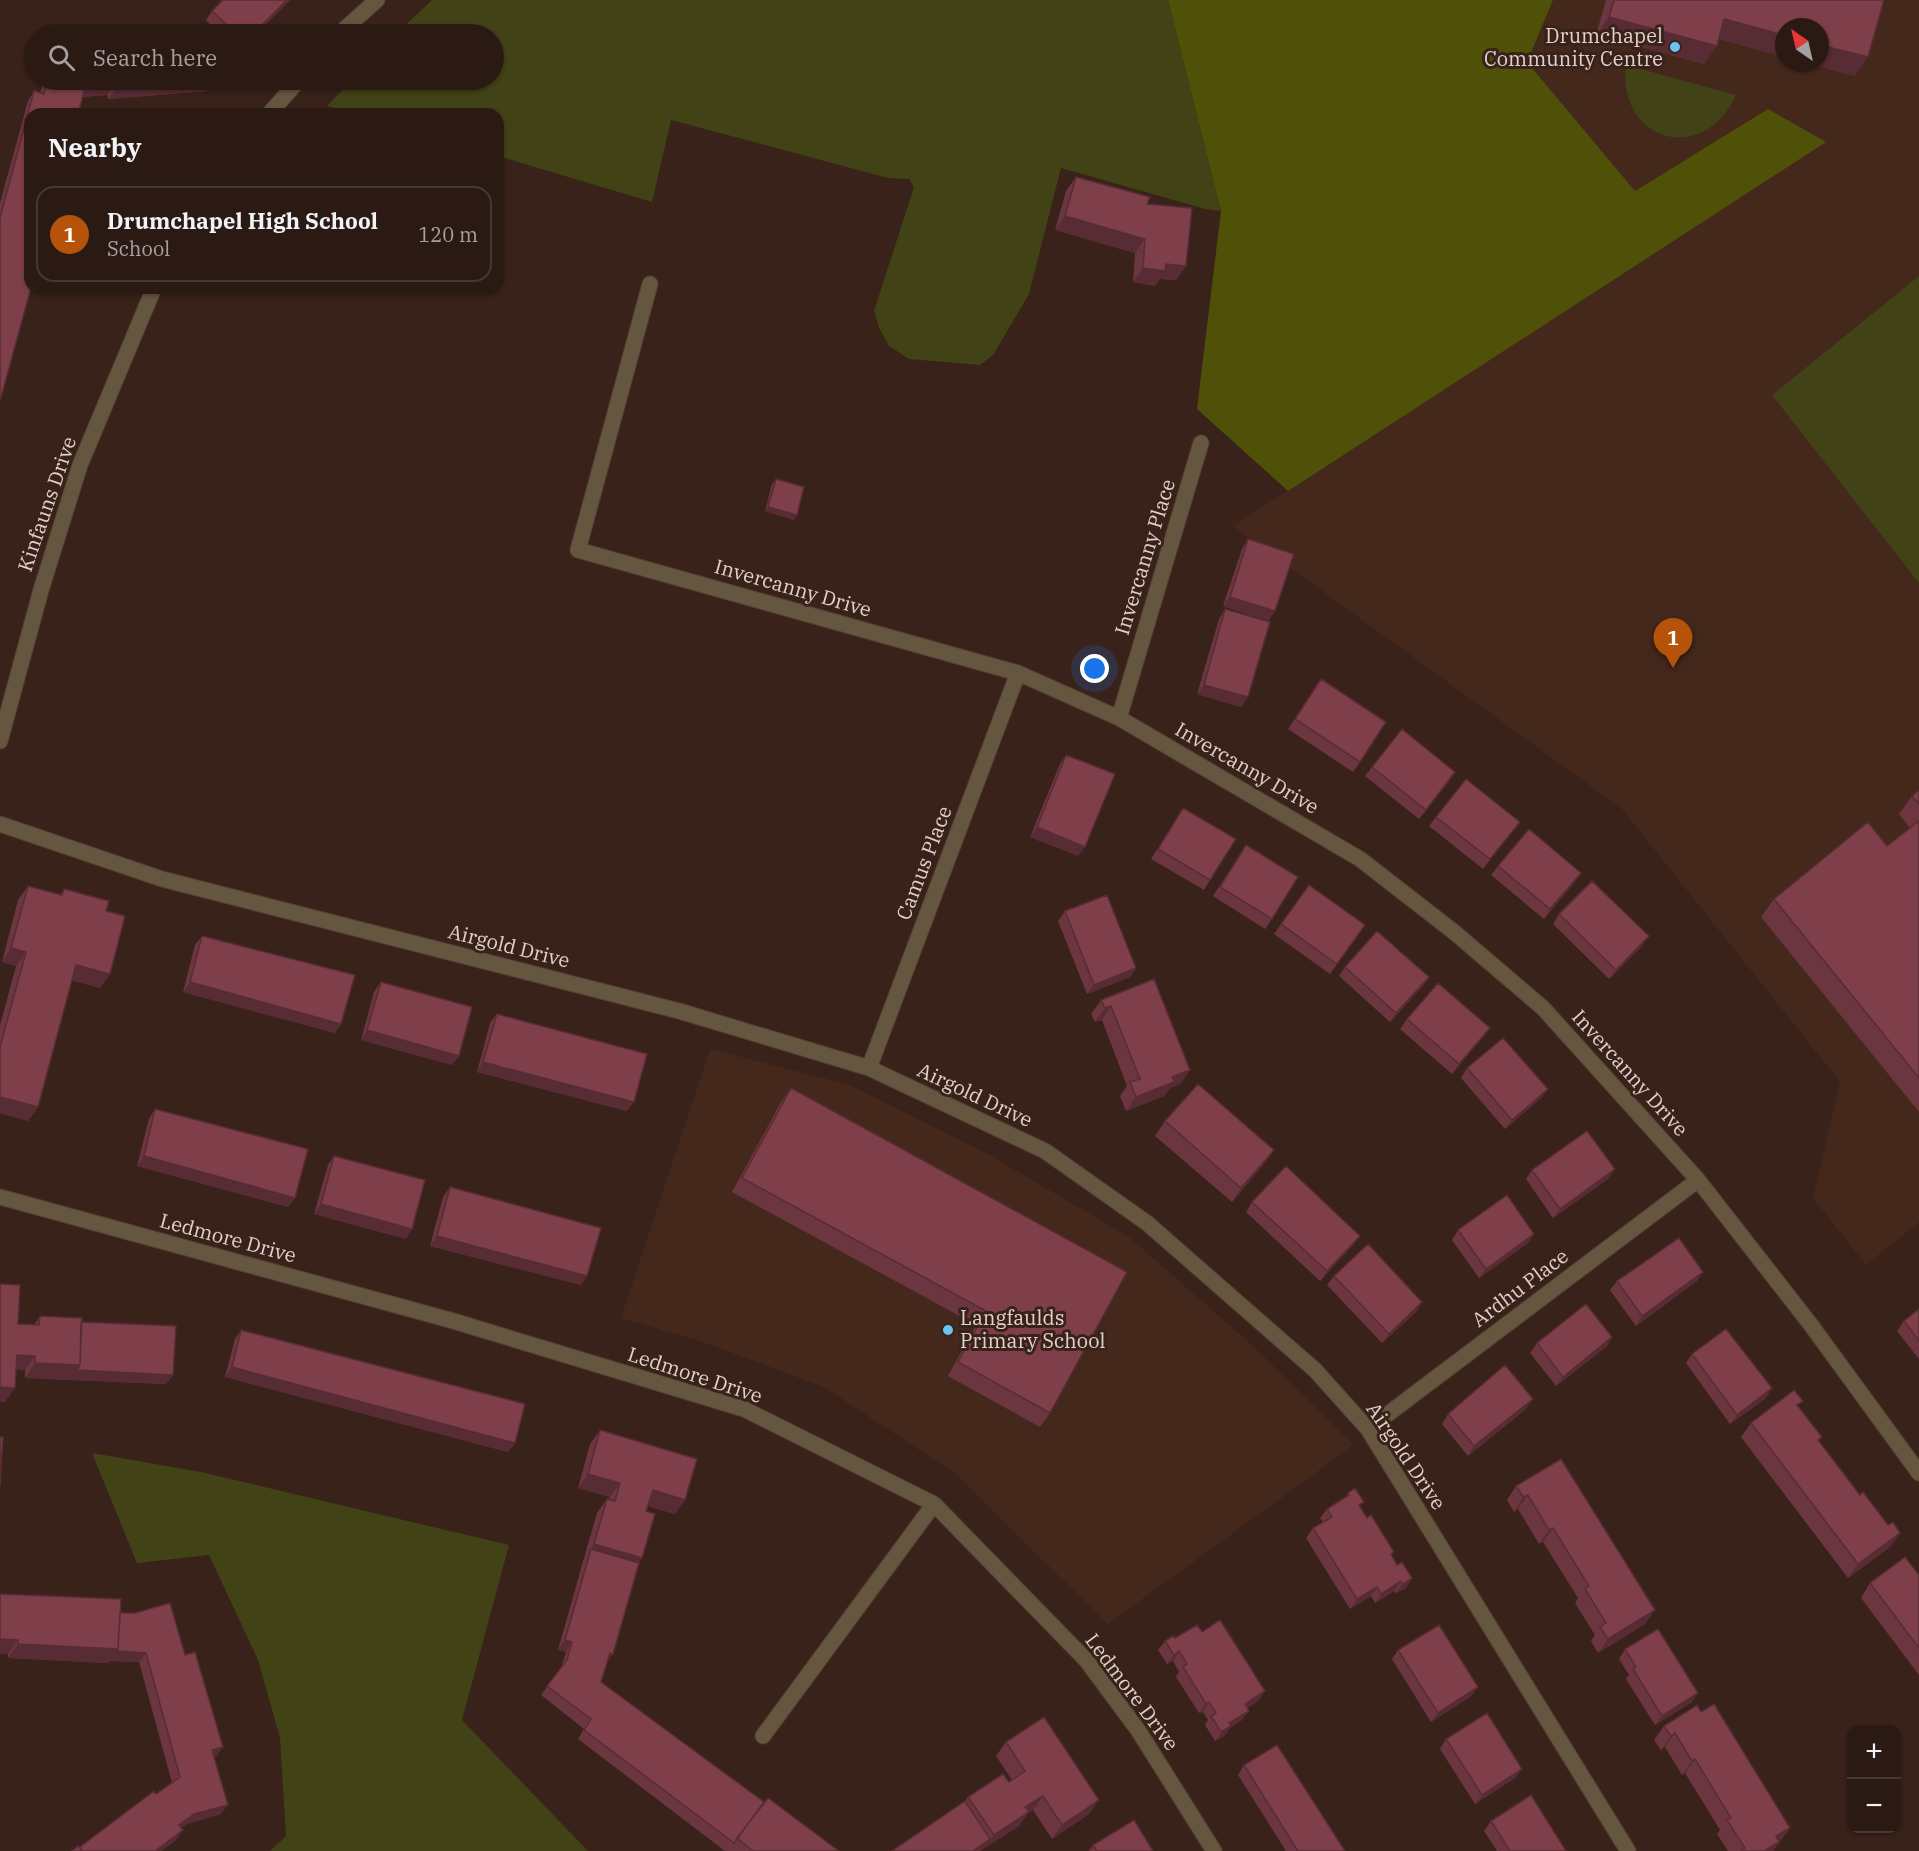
<!DOCTYPE html>
<html lang="en">
<head>
<meta charset="utf-8">
<style>
  body { margin:0; font-family:"IBM Plex Serif",serif; background:#33231c; color:#f1f3f6 }
  .controls { position:absolute; right:18px; bottom:18px; display:grid; overflow:hidden; border-radius:12px; box-shadow:0 2px 4px #0004 }
  .controls button { width:54px; height:54px; display:grid; place-items:center; padding:0; border:0; border-bottom:2px solid #473833; background:#2b1a13; color:#f1f3f6; font:30px sans-serif }
  .compass { position:absolute; left:1775px; top:18px; width:54px; height:54px; border-radius:50%; background:#2b1a13; box-shadow:0 2px 4px #0004; rotate:326deg }
  .you { position:absolute; left:1095px; top:669px; width:21px; height:21px; margin:-15px; border:4px solid #fff; border-radius:50%; background:#1a73e8; box-shadow:0 0 0 9px #1a73e833 }
  .badge { display:grid; place-items:center; width:39px; height:39px; border-radius:50%; background:#b45309; color:#fff; font-size:20px; font-weight:700 }
  .pin { position:absolute; translate:-50% -50px; filter:drop-shadow(0 2px 3px #0008) }
  .pin::after { content:''; position:absolute; top:32px; width:21px; height:18px; background:inherit; clip-path:polygon(0 0,100% 0,50% 100%) }
  .list { margin:0; padding:0; list-style:none }
  h2 { display:flex; justify-content:space-between; align-items:center; height:78px; margin:0; padding:0 24px; font-size:26px }
  h2 small { font-size:20px; font-weight:400; color:#a6a1a0 }
  .list li { display:grid; grid-template-columns:39px 1fr auto; gap:18px; align-items:center; box-sizing:border-box; height:96px; margin:0 12px 12px; padding:0 12px; border:2px solid #473833; border-radius:18px }
  .list b { display:block; font-size:22px; white-space:nowrap }
  .list p { margin:0; font-size:20px; white-space:nowrap; color:#a6a1a0 }
  .list em { font-size:20px; font-style:normal; color:#a6a1a0 }
  .icon { flex:none; width:33px; height:33px; fill:none; stroke:currentColor; stroke-width:2; stroke-linecap:round; stroke-linejoin:round }
  .map { position:relative; flex:none; width:1919px; height:1851px; overflow:hidden }
  .search { position:absolute; background:#2b1a13; box-shadow:0 2px 4px #0004; left:24px; top:24px; width:480px; height:66px; display:flex; align-items:center; gap:15px; box-sizing:border-box; padding:0 21px; border-radius:33px; color:#a6a1a0; font-size:22px }
  .panel { position:absolute; background:#2b1a13; box-shadow:0 2px 4px #0004; left:24px; top:108px; width:480px; height:186px; border-radius:18px }
  .map>svg:first-child { display:block }
  .built { fill:#45281c; fill-rule:evenodd }
  .green { fill:#414216 }
  .forest { fill:#505108 }
  .lines { fill:none; stroke-linecap:round; stroke-linejoin:round }
  .minor-casing { stroke:#543e35; stroke-width:17 }
  .minor { stroke:#65563f; stroke-width:15 }
  .wall { fill:#6c3640 }
  .shaded-wall { fill:#582c34 }
  .building { fill:#7e3f4b; stroke:#582c34; stroke-width:1.5 }
  .poi-dot { fill:#6ac3f1; stroke:#392219; stroke-width:2 }
  .labels { text-anchor:middle; stroke-width:6; stroke-linejoin:round; paint-order:stroke }
  .poi-label { font-size:20px; fill:#e0d1cb; stroke:#392219; text-anchor:end }
  .street-label { font-size:20px; fill:#e0d1cb; stroke:#392219 }
</style>
</head>
<body>
<div class="map">
<svg width="1919" height="1851" viewBox="0 0 1919 1851">
  <rect width="100%" height="100%" fill="#392219"/>
  <!-- built -->
  <path class="built" d="M1553,0h366v1222l-53,43 -53,-67 27,-116 -218,-273 -389,-283 592,-384 -57,-33 -133,82 -108,-129zM1784,27h36v36h-36z
    M710,1049l137,35 139,69 143,84 122,107 103,101 -246,179 -154,-151 -130,-86 -121,-45 -82,-24z"/>
  <!-- green -->
  <path class="green" d="M432,0h736l53,211 -16,-2 -144,-41 -32,126 -36,61 -13,10 -71,-6 -20,-13 -10,-18 -5,-17 40,-124 -5,-8 -21,-1 -217,-58 -19,82 -154,-46v-42h-142l-29,-8 25,-26h142v-46h-98z
    M1626,65l110,30c-32,71 -119,47 -110,-30z
    M1919,276v307l-147,-188z
    M92,1453l109,19 308,73 -47,175 126,131h-318l16,-15 -6,-98 -22,-78 -49,-105 -72,8z"/>
  <!-- forest -->
  <path class="forest" d="M1168,0h385l-26,62 108,129 133,-82 58,33 -538,349 -91,-82 24,-198z"/>
  <g class="lines">
    <defs>
      <path id="minor" d="M339,34l38,-34
        M269,114l30,-34
        M650,284l-72,266 440,123 101,45 241,141 94,73 89,76 155,172 113,145 108,148
        M1119,718l82,-275
        M0,741l41,-151 39,-125 74,-177
        M0,824l162,55 517,132 190,57 176,83 102,72 168,147 53,59 260,422
        M869,1068l149,-395
        M0,1197l450,123 294,89 190,95 152,156 52,70 76,121
        M1368,1429l330,-249
        M763,1736l171,-232"/>
    </defs>
    <!-- minor casing -->
    <use href="#minor" class="minor-casing"/>
    <!-- minor -->
    <use href="#minor" class="minor"/>
  </g>
  <!-- wall -->
  <path class="wall" d="M290,0l-34,34h-36l-14,-14 6,-9z
    M1606,0h278l-29,76 -136,-37 -15,25 -108,-29z
    M44,80h170l-7,11 -99,8 -1,-4 -24,2 -83,304v-198l28,-102 6,-10 6,2z
    M1076,177l71,27 39,62 -10,14 -16,-1 -5,7 -22,-4 2,-29 -80,-23 11,-39z
    M776,479l18,41 -29,-9 7,-27z
    M1248,539l27,72 -7,10 -45,-15 19,-57z
    M1225,609l23,88 -7,10 -44,-13 22,-75z
    M1321,679l39,83 -7,10 -65,-43z
    M1066,755l12,101 -48,-19 30,-73z
    M1372,767l77,15 -30,37 -54,-43z
    M1919,790v322l-158,-195 13,-18 113,-53 23,-18 -11,-14 13,-18z
    M1183,808l27,72 -6,10 -53,-31z
    M1436,817l77,14 -30,38 -54,-43z
    M1246,845l26,74 -7,10 -52,-33z
    M1498,866l76,17 -30,36 -53,-44z
    M1309,885l56,40 -35,49 -56,-40z
    M28,886l32,9 4,-6 42,22 4,63 -10,14 -28,-8 -34,127 -10,14 -28,-8v-88l16,-59 -14,-4 16,-62z
    M1065,911l71,57 -6,9 -43,17 -29,-73z
    M1559,914l83,32 -33,33 -56,-55z
    M202,936l139,88 -6,9 -152,-41 12,-47z
    M1345,967l84,10 -7,10 -32,35 -51,-46z
    M1154,979l36,91 -10,14 -10,4 -6,8 -38,15 -6,-15 7,-10 -25,-66 -7,2 -4,-8 10,-14z
    M381,982l71,83 -91,-25 13,-48z
    M497,1014l130,97 -150,-39 13,-49z
    M1407,1019l83,9 -7,9 -31,37 -52,-45z
    M1467,1068l81,21 -7,9 -36,31 -44,-51z
    M791,1088l336,184 -77,141 -10,14 -92,-51 28,-51 -244,-133 49,-90z
    M155,1109l133,98 -151,-41 12,-47z
    M1165,1121l109,29 -10,14 -32,38 -77,-66z
    M334,1156l72,83 -92,-25 14,-49z
    M1615,1169l-7,10 -55,39 -27,-39 6,-9z
    M450,1187l131,98 -151,-39 13,-49z
    M1252,1202l108,34 -7,9 -33,36 -74,-69z
    M1458,1230l76,4 -6,9 -49,35 -27,-38z
    M1334,1276l88,26 -6,10 -34,31 -55,-58z
    M1617,1281h80l-61,45 -26,-36z
    M0,1284l18,40 16,1 6,-9 41,6 92,53 -7,9 -141,-6v-8l-9,-1 -11,33 -5,-1z
    M1919,1309v50l-22,-28 7,-10z
    M241,1330l274,113 -7,9 -283,-75 10,-38z
    M1612,1337l-6,10 -50,39 -26,-33 7,-10z
    M1692,1354l74,44 -36,26 -44,-61z
    M1799,1407l23,30 -3,4 41,54 28,30 12,8 -10,14 -42,31 -107,-141 10,-14z
    M1526,1409l-58,47 -26,-32 6,-10z
    M600,1430l75,84 -27,-8 -2,5 -4,47 -3,5 -38,119 163,120 75,49h-114l-147,-112 6,-10 -43,-34 20,-27 5,-16 -8,-2 26,-92 13,-45 10,-14 2,1 1,-3 -32,-9 12,-44z
    M1561,1459l84,165 -47,29 -7,-12 4,-6 -20,-32 3,-5 -35,-56 -4,2 -21,-35 -4,3 -7,-12 9,-14z
    M1348,1493l12,15 32,48 14,32 -10,5 -2,-2 -19,12 -4,-7 -21,13 -44,-71 7,-10 10,-6 -3,-4 7,-9 17,-10z
    M1919,1575v100l-58,-77 9,-15z
    M0,1594l120,19 96,144h-2l7,57 -34,10 -6,4 2,2 -7,10 -15,11h-89l8,-4 92,-64 -33,-121 -29,-1 -2,2 -100,-5z
    M1202,1632l63,59 -7,10 -11,7 -5,12 -12,8 -6,8 -9,5 -10,-16 3,-5 -5,-8 -4,1 -23,-36 3,-5 -6,-11 -6,3 -9,-14 7,-9z
    M1625,1649l67,53 -37,23 -29,-46 3,-4 -10,-16z
    M1398,1650l80,37 -7,9 -40,26 -39,-63z
    M1701,1712l89,116 -17,23h-45l-11,-17 3,-4 -35,-57 -3,2 -17,-28 -4,3 -7,-10 10,-14z
    M1446,1739l76,30 -7,9 -40,26 -35,-55z
    M1006,1742l83,72 -37,25 -19,-29 -5,3 -9,13 -39,25h-88l73,-50 3,-4 41,-15 3,-2 -16,-24z
    M1244,1765l101,86h-59l-48,-76z
    M1491,1821l75,30h-69l-13,-20z
    M1093,1845l60,6h-64z"/>
  <!-- shaded-wall -->
  <path class="shaded-wall" d="M287,0h3l-34,34h-3z
    M1609,17l108,29 -13,18 -108,-29z
    M1724,19l60,16v22l-72,-20z
    M1820,45l48,12 -13,19 -48,-13h13z
    M214,81l-7,10 -99,8 7,-9z
    M114,85l-7,10 -29,2 7,-9z
    M1065,216l80,23 -10,14 -80,-23z
    M1166,264l20,2 -10,14 -16,-1 -5,7 -22,-4 10,-14z
    M768,507l29,8 -3,5 -29,-9z
    M1230,597l45,14 -7,10 -45,-15z
    M1204,685l44,12 -7,10 -44,-13z
    M1455,772l-6,10 -30,37 7,-9z
    M1520,822l-7,9 -30,38 7,-10z
    M1037,827l48,20 -7,9 -48,-19z
    M1581,873l-7,10 -30,36 6,-10z
    M1649,936l-7,10 -33,33 7,-9z
    M11,948l15,4 -10,14 -14,-4z
    M76,965l34,9 -10,14 -34,-9z
    M1136,968l-6,9 -43,17 7,-9z
    M1429,977l-7,10 -32,35 6,-9z
    M190,982l151,42 -6,9 -152,-41z
    M1111,1006l-9,14 -7,2 10,-14z
    M1490,1028l-7,9 -31,37 7,-10z
    M367,1030l92,26 -7,9 -91,-25z
    M483,1062l151,40 -7,9 -150,-39z
    M1190,1070l-10,14 -10,4 -6,8 -38,15 10,-14 36,-20z
    M1548,1089l-7,9 -36,31 7,-9z
    M0,1097l38,10 -10,14 -28,-8z
    M1274,1150l-10,14 -32,38 9,-14z
    M144,1156l151,42 -7,9 -151,-41z
    M1615,1169l-7,10 -55,39 7,-9z
    M321,1204l91,25 -6,10 -92,-25z
    M1534,1234l-6,9 -49,35 7,-9z
    M437,1236l150,40 -6,9 -151,-39z
    M1360,1236l-7,9 -33,36 7,-10z
    M1703,1272l-6,9 -61,45 6,-10z
    M1422,1302l-6,10 -34,31 7,-9z
    M1612,1337l-6,10 -50,39 7,-9z
    M17,1355l18,1 -10,14 -18,-1z
    M35,1363l45,2 93,10 -7,9 -141,-6z
    M232,1367l283,76 -7,9 -283,-75z
    M0,1387l15,1 -10,14 -5,-1z
    M1772,1388l-6,10 -36,26 7,-9z
    M1533,1399l-7,10 -58,47 6,-10z
    M588,1474l32,9 -10,14 -32,-9z
    M653,1490l32,10 -10,14 -32,-10z
    M1528,1495l-10,14 -4,3 9,-15z
    M1553,1528l-10,14 -4,2 10,-14z
    M1900,1533l-10,14 -42,31 10,-14z
    M594,1544l48,14 -10,14 -41,-23z
    M1412,1578l-6,10 -10,5 7,-9z
    M1401,1581l-7,10 -19,12 6,-9z
    M1377,1587l-6,9 -21,13 7,-10z
    M1655,1610l-10,14 -47,29 10,-14z
    M0,1639l18,1 -10,14h-8z
    M565,1640l7,2 -6,10 -8,-2z
    M18,1644l100,5 28,4 -7,9 -29,-1 -2,2 -100,-5z
    M1179,1651l-6,10 -6,3 7,-9z
    M610,1653l3,1 -7,10z
    M1478,1687l-7,9 -40,26 7,-9z
    M1265,1691l-7,10 -20,13 7,-10z
    M1698,1693l-6,9 -37,23 7,-9z
    M1209,1702l-6,10 -4,1 7,-9z
    M1249,1711l-7,9 -12,8 -6,8 -9,5 14,-18z
    M1675,1733l-10,14 -4,3 10,-14z
    M223,1747l-7,10 -10,3 6,-10z
    M1695,1759l-10,14 -3,2 10,-14z
    M1522,1769l-7,9 -40,26 7,-9z
    M1043,1796l-10,14 -5,3 -9,13 -39,25h-7l17,-12 4,-4 31,-28z
    M1099,1800l-10,14 -37,25 10,-14z
    M228,1805l-7,9 -34,10 -15,10 7,-9 15,-11z
    M1790,1828l-17,23h-9l12,-15z
    M183,1830l-7,10 -15,11h-6z"/>
  <!-- building -->
  <path class="building" d="M223,0h64l-34,34h-16l-25,-23z
    M1614,0h270l-16,57 -48,-12v-18h-36v8l-60,-16 -7,27 -108,-29z
    M48,80h166v1l-99,9 -1,-5 -29,3 -7,26h-48l1,174 -31,113v-183l34,-127 10,3z
    M1076,177l74,20 -3,7 45,4 -6,58 -20,-2 -1,7 -22,-3 2,-29 -80,-23z
    M776,479l28,8 -7,28 -29,-8z
    M1248,539l46,15 -19,57 -45,-14z
    M1225,609l45,13 -22,75 -44,-12z
    M1321,679l65,43 -26,40 -65,-43z
    M1402,729l53,43 -29,38 -54,-43z
    M1066,755l49,19 -30,73 -48,-20z
    M1466,779l54,43 -30,37 -54,-42z
    M1919,790v14l-7,-8z
    M1183,808l53,31 -26,41 -52,-31z
    M1919,821v257l-145,-179 94,-77 19,24z
    M1529,829l52,44 -31,36 -52,-43z
    M1246,845l52,32 -26,42 -52,-32z
    M1592,881l57,55 -33,34 -57,-56z
    M1309,885l56,40 -28,39 -56,-40z
    M28,886l34,9 2,-6 45,12 -3,10 19,5 -15,58 -34,-9 -38,142 -38,-10v-50l26,-95 -15,-4z
    M1107,895l29,73 -42,17 -29,-74z
    M1377,931l52,46 -33,36 -51,-46z
    M202,936l153,39 -14,49 -151,-42z
    M1154,979l36,91 -18,7 2,5 -38,15 -6,-15 10,-3 -29,-73 -6,2 -4,-8z
    M381,982l91,25 -13,49 -92,-26z
    M1438,983l52,45 -31,36 -52,-45z
    M497,1014l150,40 -13,48 -151,-40z
    M1503,1038l45,51 -36,31 -45,-52z
    M1198,1084l76,66 -33,38 -76,-67z
    M791,1088l336,184 -77,141 -92,-51 28,-51 -244,-133z
    M155,1109l153,40 -13,49 -151,-42z
    M1587,1131l28,38 -55,40 -28,-39z
    M334,1156l91,24 -13,49 -91,-25z
    M1286,1166l74,70 -33,35 -75,-69z
    M450,1187l151,41 -14,48 -150,-40z
    M1507,1195l27,39 -48,35 -28,-39z
    M1679,1238l24,34 -61,44 -25,-35z
    M1368,1244l54,58 -33,32 -55,-58z
    M0,1284l20,1 -2,39 21,1 1,-9 42,2 -2,47 -45,-2v-7l-18,-1 -2,33 -15,-1z
    M1586,1304l26,33 -49,40 -26,-34z
    M1919,1309v32l-15,-20z
    M81,1322l95,4 -3,49 -96,-5 3,-5z
    M1726,1329l46,59 -35,27 -45,-61z
    M241,1330l284,74 -10,39 -283,-76z
    M1505,1365l28,34 -59,47 -26,-32z
    M1794,1390l9,11 -6,4 25,32 -4,3 42,55 3,-3 25,33 5,-3 7,11 -42,31 -107,-141z
    M600,1430l97,29 -12,41 -32,-10 -7,21 9,3 -13,44 -48,-14 13,-45 8,2 5,-18 -32,-9z
    M0,1437h3l-3,49z
    M1561,1459l94,151 -47,29 -8,-12 6,-4 -21,-34 4,-3 -36,-58 -4,2 -21,-35 -5,2 -7,-11z
    M1355,1488l9,14 -5,3 8,13 4,-3 23,37 -3,2 6,11 5,-3 10,16 -9,6 -2,-3 -20,13 -4,-7 -20,12 -44,-71 19,-11 -5,-8 22,-14 -1,-2z
    M591,1549l48,14 -26,91 -3,-1 -9,29 163,120 -30,41 -150,-113 7,-11 -44,-33 20,-26 5,-18 -7,-2z
    M1905,1557l14,18v73l-49,-65z
    M0,1594l121,5 -3,50 -100,-5v-4l-18,-1z
    M170,1603l15,52 10,-3 28,95 -11,3 16,55 -34,9 -15,11 4,5 -28,21h-73l-2,-4 74,-56 2,3 24,-17 -34,-124 -29,-2 1,-2 2,-36h15z
    M1220,1620l45,71 -20,13 4,7 -20,12 2,3 -10,6 -10,-16 5,-3 -7,-11 -3,2 -23,-37 4,-3 -8,-13 -5,4 -9,-14 8,-5 2,2 22,-13 5,7z
    M1439,1625l39,62 -40,26 -40,-63z
    M1658,1629l40,64 -36,23 -29,-47 3,-2 -11,-18z
    M1714,1704l76,124 -14,8 3,6 -15,9h-23l4,-3 -18,-28 4,-2 -36,-59 -3,2 -17,-28 -4,3 -7,-10 33,-21 4,7z
    M1487,1713l35,56 -40,26 -36,-56z
    M1044,1717l55,83 -37,25 -19,-29 -18,11 4,5 -35,23 -26,-38 35,-23 6,8 16,-11 -19,-29z
    M1277,1745l68,106h-47l-54,-86z
    M1531,1795l35,56h-56l-19,-30z
    M768,1798l71,53h-86l-16,-13z
    M965,1801l25,38 -17,12h-81z
    M1134,1820l19,31h-56l-4,-6z
    M78,1846l4,5h-10z"/>
  <!-- markers -->
  <g class="poi-dot">
    <circle cx="1675" cy="47" r="6"/>
    <circle cx="948" cy="1330" r="6"/>
  </g>
  <g class="labels">
    <!-- poi labels -->
    <g class="poi-label">
      <text x="1663" y="43">Drumchapel<tspan x="1663" dy="23">Community Centre</tspan></text>
      <text x="960" y="1325" text-anchor="start">Langfaulds<tspan x="960" dy="23">Primary School</tspan></text>
    </g>
    <!-- street labels -->
    <g class="street-label">
      <text transform="translate(47 504) rotate(-71)" y="7">Kinfauns Drive</text>
      <text transform="translate(1145 557) rotate(-73)" y="7">Invercanny Place</text>
      <text transform="translate(793 588) rotate(16)" y="7">Invercanny Drive</text>
      <text transform="translate(1247 768) rotate(30)" y="7">Invercanny Drive</text>
      <text transform="translate(924 863) rotate(-69)" y="7">Camus Place</text>
      <text transform="translate(509 946) rotate(14)" y="7">Airgold Drive</text>
      <text transform="translate(1630 1073) rotate(48)" y="7">Invercanny Drive</text>
      <text transform="translate(975 1095) rotate(25)" y="7">Airgold Drive</text>
      <text transform="translate(228 1238) rotate(15)" y="7">Ledmore Drive</text>
      <text transform="translate(1520 1288) rotate(-37)" y="7">Ardhu Place</text>
      <text transform="translate(695 1375) rotate(18)" y="7">Ledmore Drive</text>
      <text transform="translate(1406 1456) rotate(56)" y="7">Airgold Drive</text>
      <text transform="translate(1132 1692) rotate(53)" y="7">Ledmore Drive</text>
    </g>
  </g>
</svg>
<div class="controls">
<button>+</button>
<button>−</button>
</div>
<svg class="compass" viewBox="-18 -18 36 36"><path d="M0-13l5 13h-10z" fill="#e53935"/><path d="M0 13l5-13h-10z" fill="#a6a1a0"/></svg>
<div class="you"></div>
<div class="pin badge" style="left:1673px;top:668px">1</div>
<div class="search"><svg class="icon" aria-label="search" viewBox="0 0 24 24"><circle cx="10" cy="10" r="6"/><path d="M15 15l6 6"/></svg>Search here</div>
<section class="panel">
<h2>Nearby<small></small></h2>
<ul class="list">
<li><span class="badge">1</span><div><b>Drumchapel High School</b><p>School</p></div><em>120 m</em></li>
</ul>
</section>
</div>
</body>
</html>
